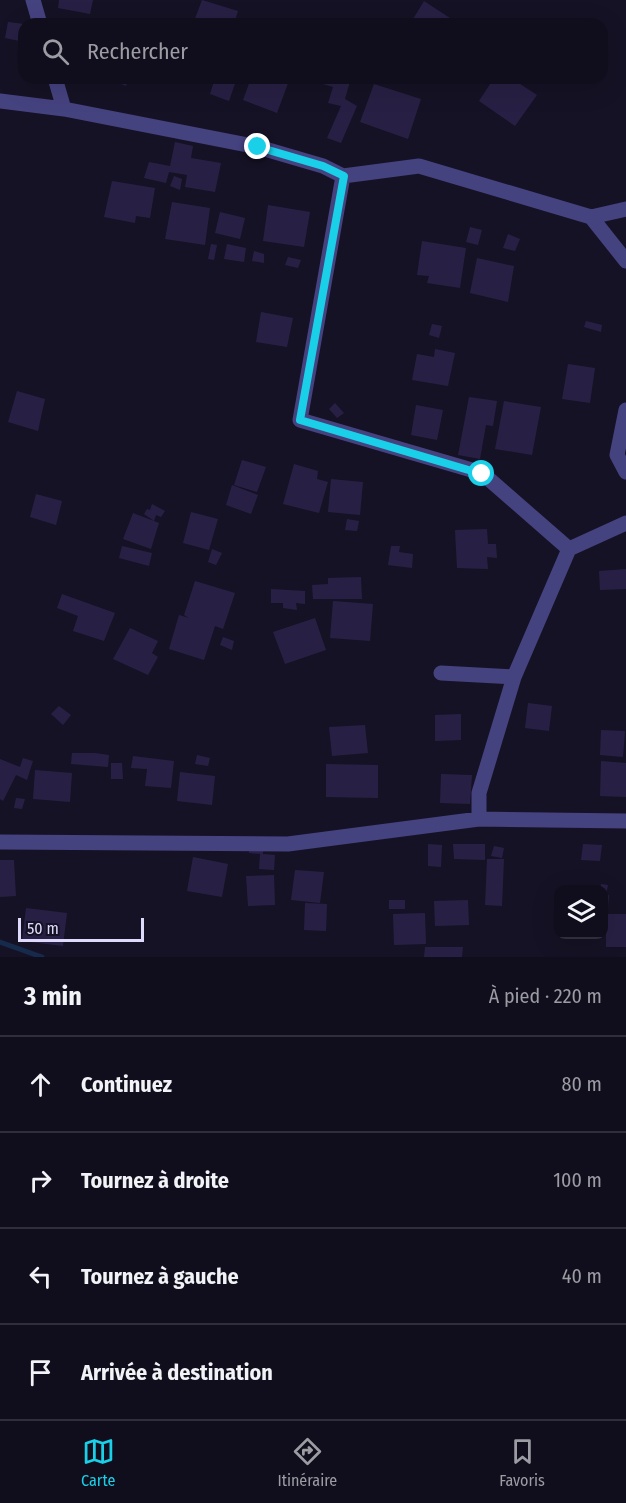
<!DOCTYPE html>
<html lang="fr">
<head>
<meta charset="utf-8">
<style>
  body { margin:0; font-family:"Fira Sans Condensed",sans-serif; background:#1e1c29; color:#f1f3f6 }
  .controls { position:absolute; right:18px; bottom:18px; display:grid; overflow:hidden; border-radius:12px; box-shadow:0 6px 24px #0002 }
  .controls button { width:54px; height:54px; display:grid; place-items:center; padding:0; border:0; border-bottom:2px solid #302e3b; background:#100e1c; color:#f1f3f6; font:30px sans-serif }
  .scale { position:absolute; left:18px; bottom:15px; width:126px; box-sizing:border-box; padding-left:6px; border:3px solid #dedafb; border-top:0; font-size:16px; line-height:21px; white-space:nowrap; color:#dedafb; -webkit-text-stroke:4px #151225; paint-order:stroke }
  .stop { position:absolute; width:18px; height:18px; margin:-14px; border:4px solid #19d0e8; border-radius:50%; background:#fff }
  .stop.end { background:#19d0e8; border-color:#fff; box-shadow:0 2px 6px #0008 }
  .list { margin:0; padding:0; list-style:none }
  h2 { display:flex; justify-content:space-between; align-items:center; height:78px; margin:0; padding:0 24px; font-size:26px }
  h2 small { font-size:20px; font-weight:400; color:#9c9ca3 }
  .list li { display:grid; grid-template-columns:39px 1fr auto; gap:18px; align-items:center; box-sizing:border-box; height:96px; padding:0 24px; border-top:2px solid #302e3b }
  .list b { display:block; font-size:22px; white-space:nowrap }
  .list em { font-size:20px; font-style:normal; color:#9c9ca3 }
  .icon { flex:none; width:33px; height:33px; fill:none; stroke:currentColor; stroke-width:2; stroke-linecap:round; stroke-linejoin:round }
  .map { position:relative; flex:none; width:626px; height:957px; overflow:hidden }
  .search { position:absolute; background:#100e1c; box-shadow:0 6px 24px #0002; left:18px; right:18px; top:18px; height:66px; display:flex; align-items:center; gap:15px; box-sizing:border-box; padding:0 21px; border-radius:18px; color:#9c9ca3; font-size:22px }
  .sheet { height:462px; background:#100e1c }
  nav { display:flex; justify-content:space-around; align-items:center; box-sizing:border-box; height:84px; border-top:2px solid #302e3b; background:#100e1c; font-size:16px; color:#9c9ca3 }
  nav a { display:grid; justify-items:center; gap:3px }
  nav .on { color:#19d0e8 }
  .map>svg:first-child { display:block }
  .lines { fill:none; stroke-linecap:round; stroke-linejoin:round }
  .stream { stroke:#162a4b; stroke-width:5 }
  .building { fill:#282044 }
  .minor { stroke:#454280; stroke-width:15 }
  .route { stroke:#19d0e8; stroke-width:8 }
</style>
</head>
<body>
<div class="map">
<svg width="626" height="957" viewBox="0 0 626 957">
  <rect width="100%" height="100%" fill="#151225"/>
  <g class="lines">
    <!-- stream -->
    <path class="stream" d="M0,942l42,15"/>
  </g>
  <!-- building -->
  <path class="building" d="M59,0h34l-3,14 -32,-6z
    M202,0l36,11 -4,13h-41z
    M424,1l35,23h-49z
    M8,22l16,2v18l-19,-4z
    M106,78h23l-3,8z
    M215,78h22l-8,23 -19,-7z
    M251,78h39l-13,35 -34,-13z
    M317,78h34l-6,21 12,7 -16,37 -14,-5 14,-32 -13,-3 5,-16 -17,-5z
    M494,78h17l26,17 -22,31 -36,-25z
    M374,84l47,15 -13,40 -48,-17z
    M175,142l18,4 -2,12 30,5 -6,29 -30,-5 2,-12 -18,-3 -3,11 -22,-5 5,-16 21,4z
    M174,176l8,3 -2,11 -10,-4z
    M112,181l43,7 -5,30 -14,-2 -1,7 -31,-6z
    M172,202l38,6 -5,37 -40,-6z
    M268,205l42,7 -6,35 -41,-6z
    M220,212l25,6 -5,21 -25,-6z
    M470,227l12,3 -4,15 -12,-3z
    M508,234l12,5 -5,12 -12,-3z
    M422,241l44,7 -6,40 -33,-5 2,-7 -12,-1z
    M211,244l6,1 -3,15 -6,-1z
    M227,244l19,4 -2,14 -20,-3z
    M254,251l10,3v9l-12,-2z
    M288,257l13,3 -3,8 -13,-3z
    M477,258l37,8 -6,36 -38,-9z
    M261,312l32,6 -6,29 -31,-5z
    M586,321l16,4 -1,7 -17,-5z
    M432,324l10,2 -3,12 -10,-3z
    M435,349l20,4 -7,33 -36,-6 5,-26 17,3z
    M568,364l27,4 -5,35 -28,-4z
    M17,391l28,8 -7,32 -30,-9z
    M469,397l28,4 -4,25 -7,-1 -6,34 -22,-4z
    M504,401l37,6 -9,48 -37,-6z
    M335,403l9,10 -7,5 -8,-9z
    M416,405l27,5 -6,30 -26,-5z
    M242,460l24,7 -9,25 -23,-7z
    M294,464l24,7 -1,8 11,3 -9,31 -36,-9z
    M331,479l32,3 -3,33 -32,-3z
    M232,485l26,10 -7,19 -25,-9z
    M36,494l26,7 -6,24 -26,-8z
    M152,504l13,7 -4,6 -5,-2 -2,6 5,2 -8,26 -28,-10 10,-26 21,8 -10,-7 3,-5 3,1z
    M191,512l27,7 -9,31 -26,-7z
    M347,519l12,2 -2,10 -12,-1z
    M487,529l1,15h8l1,14 -10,-1 1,12 -31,-1 -2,-38z
    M122,546l30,7 -3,13 -30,-8z
    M391,546h9l-1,6 14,2 -1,14 -24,-3z
    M212,549l10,4 -6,12 -8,-3z
    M626,569v20l-26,1 -1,-19z
    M361,577l1,22h-49l-1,-14 16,-1v-6z
    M195,581l40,12 -12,36 -8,-3 -11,34 -35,-11 10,-34 10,3 -5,-3z
    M271,589l34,2v13l-9,-1 1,7 -14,-2v-5h-12z
    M62,594l53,19 -11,28 -31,-10 5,-15 -21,-8z
    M333,601l40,3 -3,37 -40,-3z
    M315,618l11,32 -41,14 -12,-32z
    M130,628l28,13 -6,12 6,4 -10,18 -35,-16z
    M223,637l11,4 -2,9 -12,-5z
    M528,703l24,3 -3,25 -24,-3z
    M59,706l12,9 -8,10 -12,-11z
    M461,714v26l-26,1v-26z
    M365,725l3,28 -36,3 -3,-29z
    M601,730l24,1 -2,26 -23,-2z
    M72,753h23l14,2 -1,12 -37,-3z
    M197,755l13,3 -2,8 -13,-2z
    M133,756l41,5 -3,27 -26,-2 2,-17 -16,-1z
    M23,758l10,3 -6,19 -11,-5 -13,26 -3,-2v-40l20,8z
    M601,761l25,2v34l-26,-1z
    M111,763h11l1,16h-12z
    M326,764l52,1v33l-52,-1z
    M35,770l37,3 -2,29 -37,-3z
    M180,772l35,4 -3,29 -35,-4z
    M441,774l31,1 -2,29 -30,-1z
    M16,798l9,1 -3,10 -8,-1z
    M428,844l14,1 -1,22 -13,-1z
    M453,844h32v16l-31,-1z
    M583,844l19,1 -2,16 -19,-1z
    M494,846l10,2 -2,10 -11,-2z
    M249,848l14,1v5l12,1 -1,15 -15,-1 1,-15 -11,-1z
    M193,857l35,7 -6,33 -35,-6z
    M487,859h17l-2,47 -17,-1z
    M0,860h14l2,36 -16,1z
    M295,870l29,2 -4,31 -29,-3z
    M274,875l1,30 -27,1 -2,-30z
    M601,884l7,1 -2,10h3l-1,12 -4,-2v-15h-4z
    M389,900h16v9h-16z
    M468,900l1,25 -34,1 -1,-25z
    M305,903l22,1 -1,27 -22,-1z
    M26,908l41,5 -4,33 -41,-5z
    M425,913l1,31 -32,1 -1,-31z
    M606,914h20v33h-20z
    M425,947h38l-1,10h-38z"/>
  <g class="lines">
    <!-- minor -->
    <path class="minor" d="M33,0l7,24
      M55,78l9,31
      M0,101l64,8 194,38 65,19 20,10 76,-10 172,51 35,44
      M343,176l-43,244 182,53 87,76
      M591,217l35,-8
      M626,410l-9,45 9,17
      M441,673l73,4
      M479,819v-26l35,-116 55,-128 57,-26
      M0,842l288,2 191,-25 147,2"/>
  </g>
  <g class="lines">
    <!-- route -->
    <path class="route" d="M258,147l65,19 21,10 -44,244 182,54"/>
  </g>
</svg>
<div class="controls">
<button><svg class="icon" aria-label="layers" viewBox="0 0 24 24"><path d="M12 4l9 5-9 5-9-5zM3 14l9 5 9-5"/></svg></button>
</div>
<div class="scale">50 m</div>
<div class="stop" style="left:482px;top:474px"></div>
<div class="stop end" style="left:258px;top:147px"></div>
<div class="search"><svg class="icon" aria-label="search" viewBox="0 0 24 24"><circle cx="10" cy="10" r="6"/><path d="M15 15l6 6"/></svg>Rechercher</div>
</div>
<section class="sheet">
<h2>3 min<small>À pied · 220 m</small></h2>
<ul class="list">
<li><svg class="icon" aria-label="ahead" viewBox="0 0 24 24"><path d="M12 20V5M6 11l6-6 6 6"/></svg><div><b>Continuez</b></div><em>80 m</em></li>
<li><svg class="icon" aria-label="right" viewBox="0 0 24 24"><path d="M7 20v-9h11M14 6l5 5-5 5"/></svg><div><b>Tournez à droite</b></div><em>100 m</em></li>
<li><svg class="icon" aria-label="left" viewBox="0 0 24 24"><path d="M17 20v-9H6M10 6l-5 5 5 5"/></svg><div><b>Tournez à gauche</b></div><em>40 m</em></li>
<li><svg class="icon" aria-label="arrive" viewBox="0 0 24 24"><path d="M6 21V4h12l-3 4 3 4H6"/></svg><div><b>Arrivée à destination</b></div></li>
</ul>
</section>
<nav>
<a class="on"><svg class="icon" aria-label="map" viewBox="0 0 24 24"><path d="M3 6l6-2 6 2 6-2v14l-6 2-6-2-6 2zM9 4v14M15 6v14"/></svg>Carte</a>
<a><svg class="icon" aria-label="directions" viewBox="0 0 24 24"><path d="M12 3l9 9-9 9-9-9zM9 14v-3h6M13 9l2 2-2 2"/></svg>Itinéraire</a>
<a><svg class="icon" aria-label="saved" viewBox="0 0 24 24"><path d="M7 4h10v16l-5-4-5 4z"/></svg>Favoris</a>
</nav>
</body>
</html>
